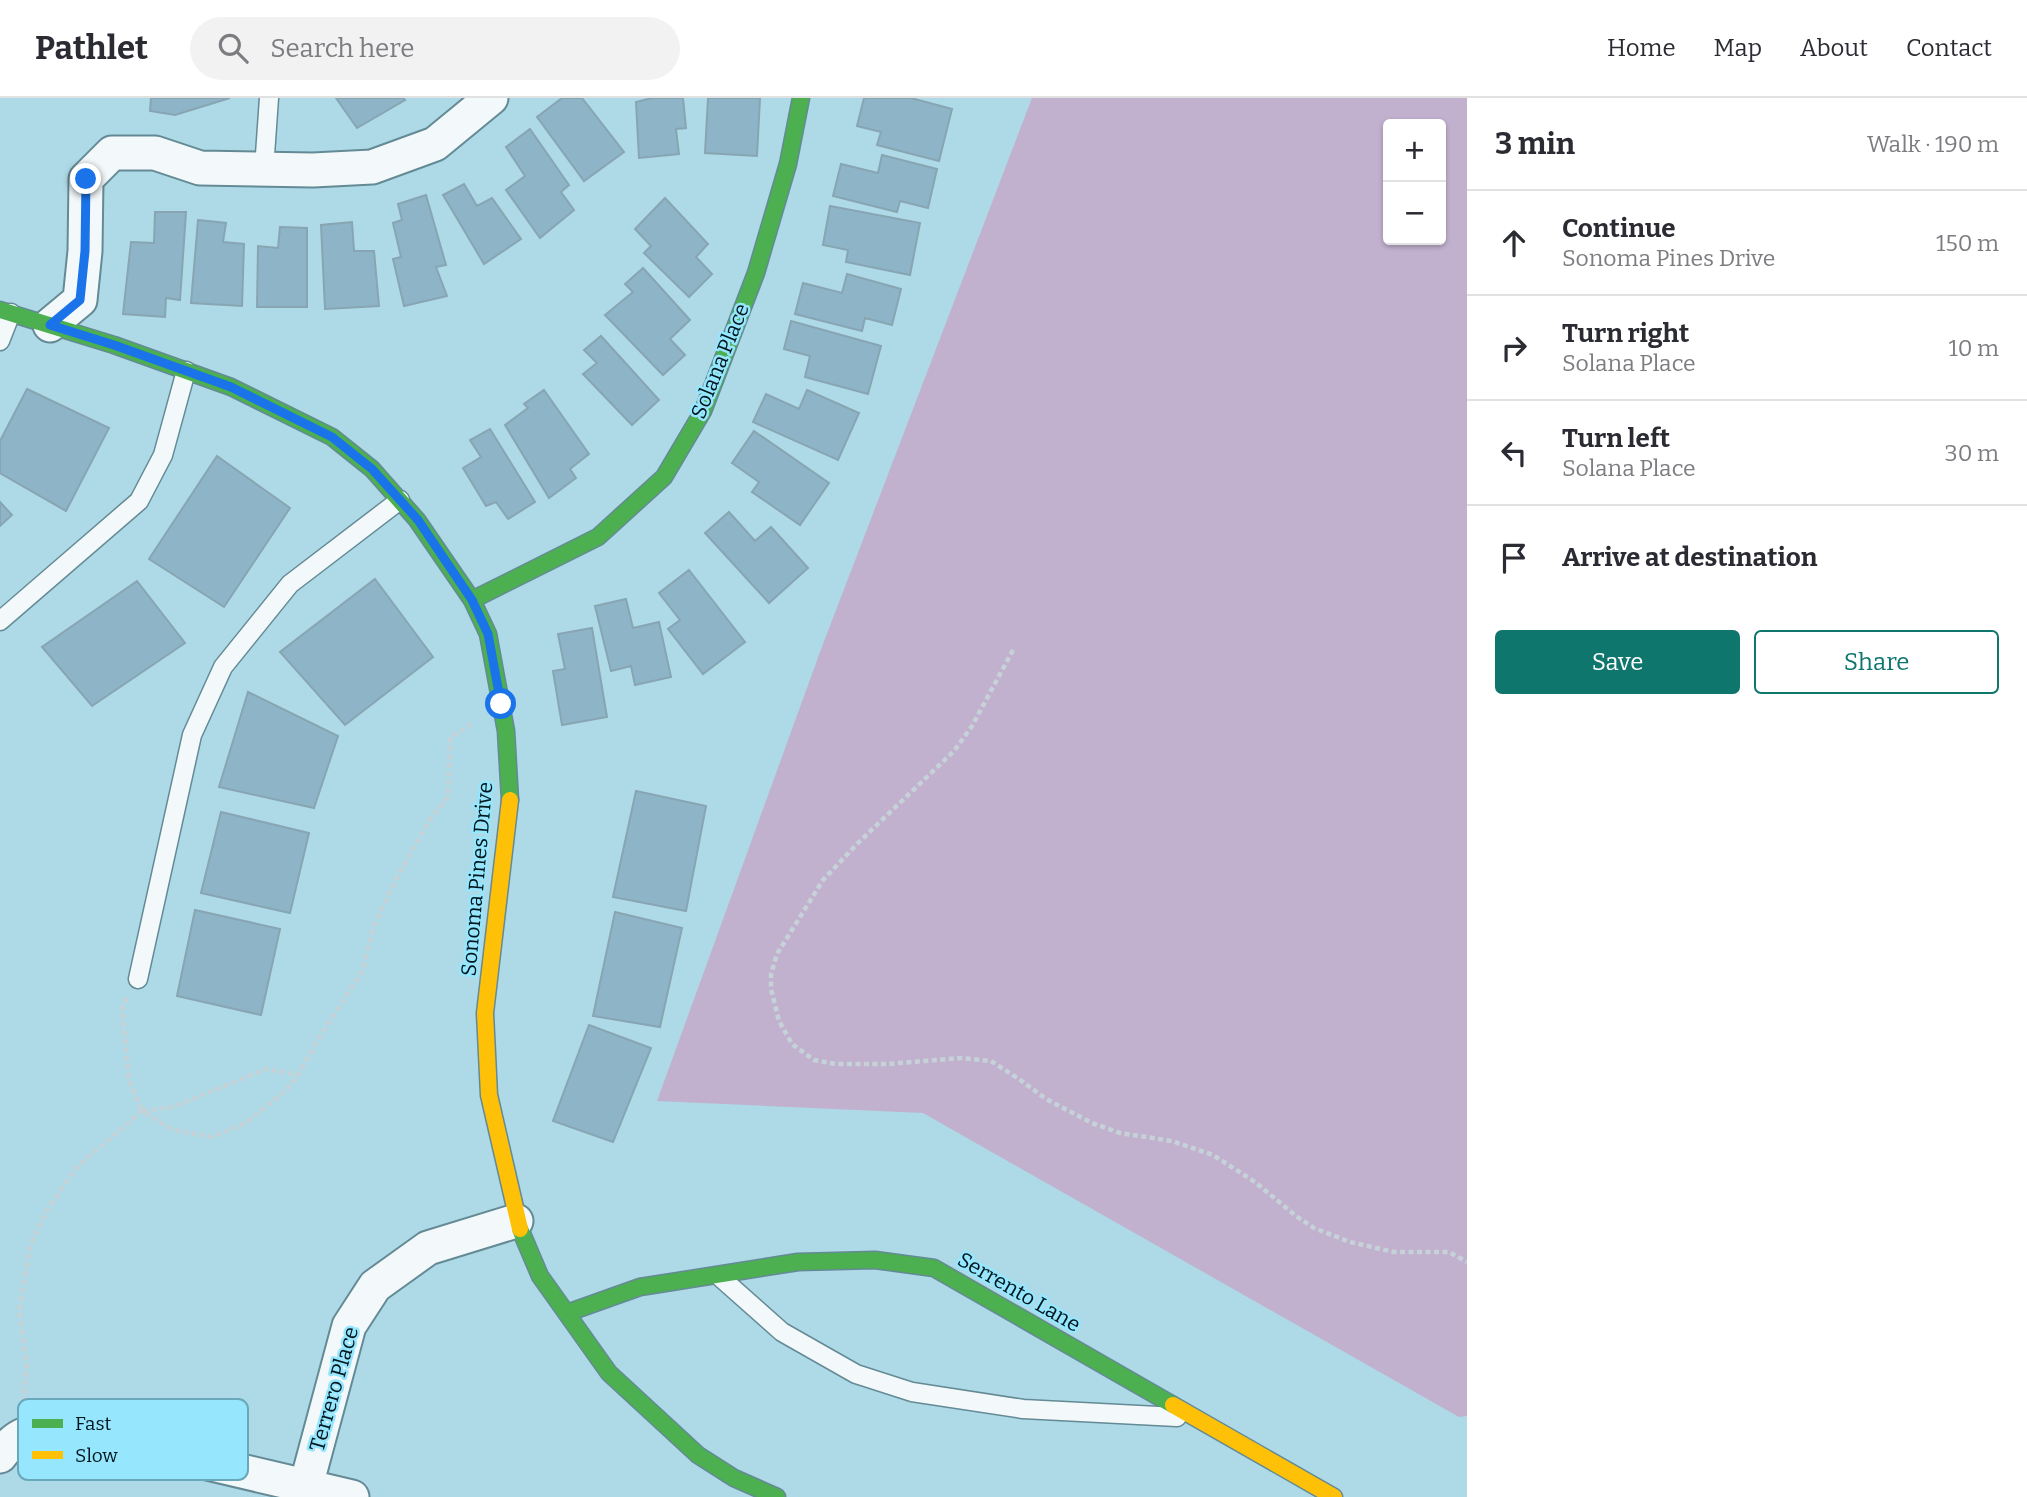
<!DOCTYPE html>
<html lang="en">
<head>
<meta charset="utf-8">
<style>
  body { margin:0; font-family:Bitter,serif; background:#f2f2f3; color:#2b2b33 }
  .controls { position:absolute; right:21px; top:21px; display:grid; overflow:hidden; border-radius:7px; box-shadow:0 2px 5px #0004 }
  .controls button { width:63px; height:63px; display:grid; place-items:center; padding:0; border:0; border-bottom:2px solid #e1e1e2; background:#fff; color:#2b2b33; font:35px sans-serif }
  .stop { position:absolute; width:21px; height:21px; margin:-16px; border:5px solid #1a73e8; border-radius:50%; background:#fff }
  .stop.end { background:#1a73e8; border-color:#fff; box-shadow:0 2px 7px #0008 }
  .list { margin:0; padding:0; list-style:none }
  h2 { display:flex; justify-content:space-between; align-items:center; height:91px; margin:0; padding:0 28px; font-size:30px }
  h2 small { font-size:23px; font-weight:400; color:#7c7c81 }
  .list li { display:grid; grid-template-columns:46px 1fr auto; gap:21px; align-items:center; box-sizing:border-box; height:105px; padding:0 28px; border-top:2px solid #e1e1e2 }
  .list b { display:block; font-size:26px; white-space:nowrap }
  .list p { margin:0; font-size:23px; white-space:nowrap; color:#7c7c81 }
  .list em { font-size:23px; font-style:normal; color:#7c7c81 }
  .actions { display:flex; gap:14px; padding:21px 28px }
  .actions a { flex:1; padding:16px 0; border:2px solid #0f766e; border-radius:7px; text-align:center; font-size:24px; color:#0f766e }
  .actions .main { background:#0f766e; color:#fff }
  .icon { flex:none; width:38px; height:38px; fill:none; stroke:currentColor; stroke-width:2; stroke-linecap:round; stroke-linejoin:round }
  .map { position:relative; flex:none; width:1467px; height:1399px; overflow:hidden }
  header { display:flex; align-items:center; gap:42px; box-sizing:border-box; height:98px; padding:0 35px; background:#fff; border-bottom:2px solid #e1e1e2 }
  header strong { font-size:33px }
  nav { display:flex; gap:38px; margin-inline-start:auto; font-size:24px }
  .search { width:490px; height:63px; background:#f2f2f3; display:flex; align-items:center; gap:18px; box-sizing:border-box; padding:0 24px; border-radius:38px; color:#7c7c81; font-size:26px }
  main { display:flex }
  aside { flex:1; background:#fff }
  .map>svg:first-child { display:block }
  .green { fill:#c1b1cf; fill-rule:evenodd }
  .building { fill:#8eb5c7; stroke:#87a5b2; stroke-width:2 }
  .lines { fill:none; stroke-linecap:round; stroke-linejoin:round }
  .lane-casing { stroke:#648a95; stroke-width:21 }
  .street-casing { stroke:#648a95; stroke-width:37 }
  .fast-casing { stroke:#648a95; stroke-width:19 }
  .slow-casing { stroke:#648a95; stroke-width:19 }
  .path { stroke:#c5d3d8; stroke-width:4.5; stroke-dasharray:5 3.5; stroke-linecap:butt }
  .lane { stroke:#f3f9fb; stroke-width:18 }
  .street { stroke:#f3f9fb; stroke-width:33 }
  .fast { stroke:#4caf50; stroke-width:16 }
  .slow { stroke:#ffc107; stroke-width:16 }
  .route { stroke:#1a73e8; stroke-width:9 }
  .labels { text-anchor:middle; stroke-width:5; stroke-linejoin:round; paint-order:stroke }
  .street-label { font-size:21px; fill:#00161d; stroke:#96e6fe }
  .key { fill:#96e6fe; stroke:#69a8ba; stroke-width:2 }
  .key-label { font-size:19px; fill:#00161d }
</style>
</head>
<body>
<header>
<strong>Pathlet</strong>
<div class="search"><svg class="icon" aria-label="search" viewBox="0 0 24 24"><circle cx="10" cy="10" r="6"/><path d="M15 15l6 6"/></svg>Search here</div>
<nav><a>Home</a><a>Map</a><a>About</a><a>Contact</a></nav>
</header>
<main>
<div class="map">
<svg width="1467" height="1399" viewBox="0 0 1467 1399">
  <rect width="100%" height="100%" fill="#aed9e6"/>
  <!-- green -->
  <path class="green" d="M1032,0h435v1318l-8,1 -536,-304 -266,-12 163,-449zM1388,26h53v116h-53z"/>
  <!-- building -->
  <path class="building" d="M151,0h79l-55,17 -25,-4z
    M336,0h67l2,2 -48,28z
    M562,0h20l42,54 -40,29 -47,-64z
    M652,0h31l3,30 -10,1 3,25 -40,4 -3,-56z
    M708,0h52l-3,58 -52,-3z
    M864,0h47l41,11 -13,52 -62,-16 4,-13 -24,-6z
    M530,31l39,56 -8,7 13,18 -34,28 -34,-48 19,-14 -19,-29z
    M882,57l55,14 -9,39 -28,-7 -3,11 -64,-16 8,-32 37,9z
    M464,86l13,22 15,-8 29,41 -37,25 -41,-69z
    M426,97l20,70 -10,2 11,29 -43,10 -11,-47 8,-2 -8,-34 9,-3 -4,-16z
    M665,100l43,46 -12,13 16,17 -23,23 -45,-44 7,-7 -16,-17z
    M830,108l90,17 -10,52 -64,-13 2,-12 -25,-5z
    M155,114h31l-6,88 -14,-2 -1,19 -42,-3 8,-72 23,1z
    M198,122l28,3 -3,19 21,2 -2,62 -51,-3z
    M352,124l2,29h20l5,55 -54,3 -4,-84z
    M280,129l27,1v79h-50l1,-61 20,2z
    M643,170l47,52 -20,19 15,16 -22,20 -58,-60 28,-23 -8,-8z
    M847,176l54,15 -9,36 -27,-7 -3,13 -67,-17 8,-31 39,10z
    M791,223l90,25 -13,48 -63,-17 5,-21 -26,-7z
    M601,238l58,64 -27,25 -49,-51 14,-11 -13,-13z
    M27,291l82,39 -43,83 -66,-38v-32z
    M544,292l45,64 -19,15 6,9 -27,20 -44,-73 23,-17 -4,-4z
    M807,292l52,23 -21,47 -85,-38 13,-28 33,15z
    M490,331l45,73 -27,17 -12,-17 -10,4 -23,-38 18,-11 -11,-17z
    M754,333l75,52 -29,42 -48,-33 7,-10 -27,-19z
    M217,358l73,52 -66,99 -75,-48z
    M0,404l12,13 -12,11z
    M729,414l26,29 16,-14 37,41 -39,35 -64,-70z
    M689,472l56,72 -42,32 -35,-45 12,-9 -21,-27z
    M375,481l58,78 -88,68 -65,-73z
    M137,483l48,62 -93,63 -50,-59z
    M626,501l7,29 26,-6 12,55 -36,8 -4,-19 -20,5 -16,-65z
    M592,530l15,89 -45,8 -9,-54 12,-2 -7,-35z
    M248,594l90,44 -24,72 -95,-21z
    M636,693l70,15 -20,105 -73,-14z
    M221,714l88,21 -19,80 -89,-20z
    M195,812l85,19 -19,86 -84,-19z
    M615,814l67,16 -22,99 -67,-11z
    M589,927l62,23 -38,94 -60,-21z"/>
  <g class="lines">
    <defs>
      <path id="lane" d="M264,71l5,-71
        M0,243l11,-28
        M0,523l139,-120 24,-46 23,-84
        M138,881l54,-244 31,-68 67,-83 110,-84
        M720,1179l62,55 74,42 56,18 111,17 154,8"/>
      <path id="street" d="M50,227l30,-25 5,-49 1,-72 26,-26h43l45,15 113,2 59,-3 63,-23 56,-46
        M0,1358c19,-26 33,-25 63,-27l289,68
        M306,1388l43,-160 26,-40 53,-38 88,-27"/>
      <path id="fast" d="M0,212l114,35 117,42 101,50 40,32 45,51 55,80 16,34 18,97 4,69
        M472,502l126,-63 66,-60 39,-66 53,-138 32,-109 13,-66
        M520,1131l20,47 69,97 89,82 36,23 43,19
        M567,1215l73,-26 158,-25 77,-2 59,8 239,137"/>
      <path id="slow" d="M510,702l-25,213 4,82 31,134
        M1173,1307l161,92"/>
    </defs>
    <!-- lane casing -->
    <use href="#lane" class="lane-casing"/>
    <!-- street casing -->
    <use href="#street" class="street-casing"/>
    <!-- fast casing -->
    <use href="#fast" class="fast-casing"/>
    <!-- slow casing -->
    <use href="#slow" class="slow-casing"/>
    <!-- path -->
    <path class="path" d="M1013,552l-41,76 -18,25 -95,91 -36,38 -46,74 -6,20v15l8,32 13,23 22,16 21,4h52l74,-6 30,3 28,18 27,20 46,24 28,10 52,8 41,14 42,27 41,34 18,12 36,14 44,10h55l18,10
      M127,900l-5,8 7,75 13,30 31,-4 93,-38 32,6 24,-42 41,-63 10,-42 24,-51 32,-56 19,-24 2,-59 21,-14
      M23,1304l4,-37 -8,-54 11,-65 17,-36 29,-42 66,-57 31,19 39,7 34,-14 41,-34 11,-13"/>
    <!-- lane -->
    <use href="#lane" class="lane"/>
    <!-- street -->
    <use href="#street" class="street"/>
    <!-- fast -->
    <use href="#fast" class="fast"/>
    <!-- slow -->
    <use href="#slow" class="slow"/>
  </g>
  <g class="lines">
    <!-- route -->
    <path class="route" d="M86,81l-1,72 -5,49 -30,25 64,20 117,42 101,50 40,32 46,51 54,80 16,34 13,70"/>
  </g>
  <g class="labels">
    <!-- street labels -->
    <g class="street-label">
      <text transform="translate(720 263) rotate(-68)" y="7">Solana Place</text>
      <text transform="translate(477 781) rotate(-85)" y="7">Sonoma Pines Drive</text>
      <text transform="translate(1019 1194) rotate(30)" y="7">Serrento Lane</text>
      <text transform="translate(334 1291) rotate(-74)" y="7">Terrero Place</text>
    </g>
  </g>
  <!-- legend -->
  <rect x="18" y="1301" width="230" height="81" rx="10" class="key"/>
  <rect x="32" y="1321" width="31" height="9" fill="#4caf50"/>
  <rect x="32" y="1353" width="31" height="8" fill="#ffc107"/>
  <g class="key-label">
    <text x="75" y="1332">Fast</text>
    <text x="75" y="1364">Slow</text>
  </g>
</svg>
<div class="controls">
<button>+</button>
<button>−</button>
</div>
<div class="stop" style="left:501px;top:606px"></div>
<div class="stop end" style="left:86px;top:81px"></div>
</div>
<aside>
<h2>3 min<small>Walk · 190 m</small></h2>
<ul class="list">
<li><svg class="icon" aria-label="ahead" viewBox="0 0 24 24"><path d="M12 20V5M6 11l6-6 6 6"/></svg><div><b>Continue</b><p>Sonoma Pines Drive</p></div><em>150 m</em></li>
<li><svg class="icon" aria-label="right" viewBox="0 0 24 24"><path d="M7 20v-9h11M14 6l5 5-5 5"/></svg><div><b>Turn right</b><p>Solana Place</p></div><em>10 m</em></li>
<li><svg class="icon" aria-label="left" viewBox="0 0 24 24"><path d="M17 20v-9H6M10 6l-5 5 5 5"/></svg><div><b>Turn left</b><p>Solana Place</p></div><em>30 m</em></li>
<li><svg class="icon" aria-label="arrive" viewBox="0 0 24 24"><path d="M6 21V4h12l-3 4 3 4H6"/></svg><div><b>Arrive at destination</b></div></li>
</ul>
<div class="actions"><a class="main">Save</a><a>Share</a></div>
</aside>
</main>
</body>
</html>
